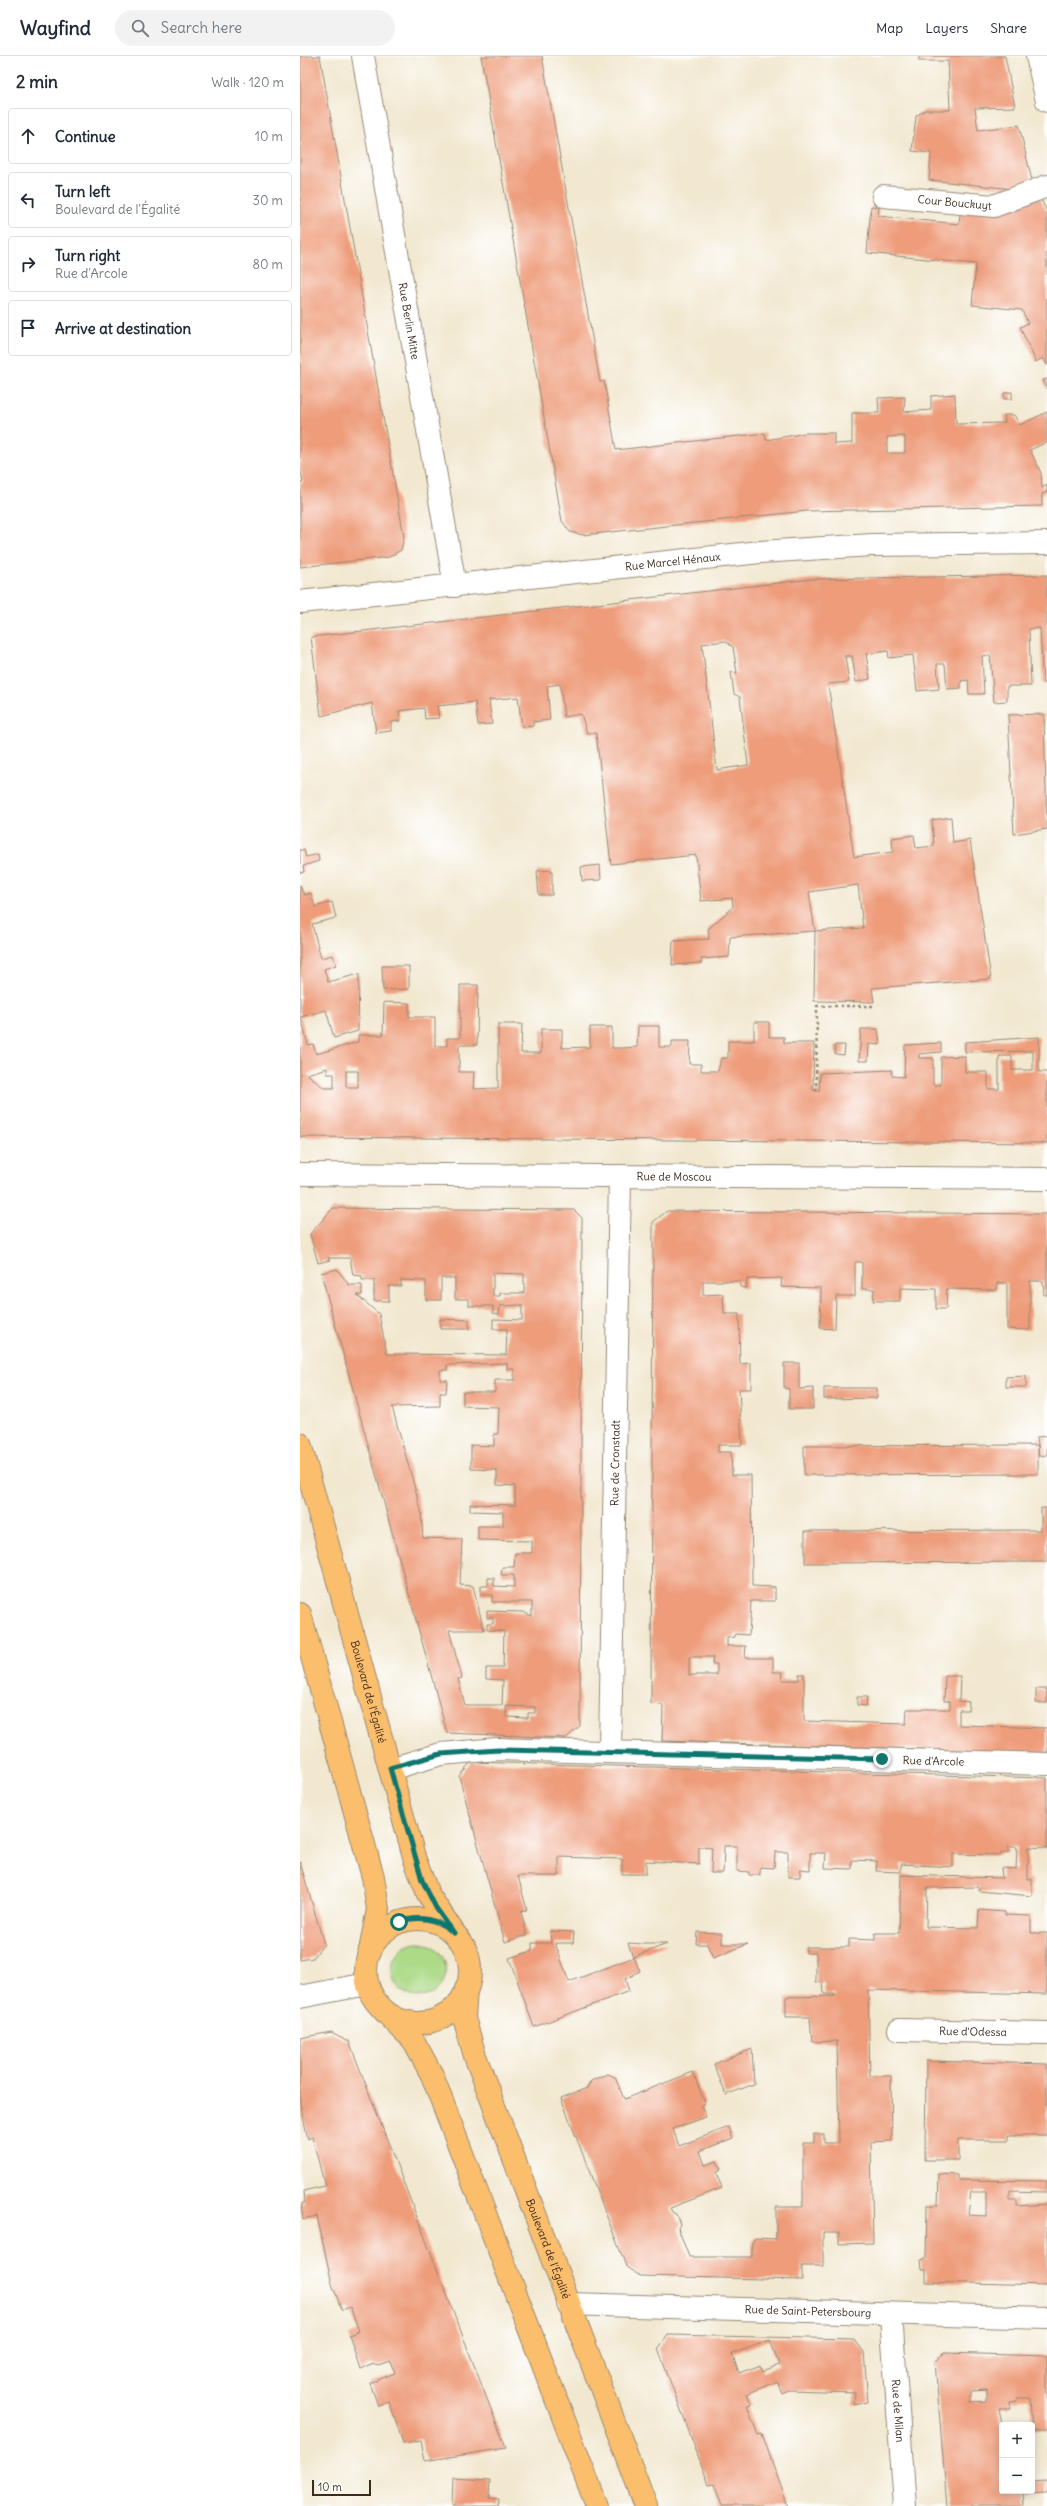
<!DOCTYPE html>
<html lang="en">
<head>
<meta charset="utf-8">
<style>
  body { margin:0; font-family:Delius,sans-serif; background:#f2f2f3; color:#1f2937 }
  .controls { position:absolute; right:12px; bottom:12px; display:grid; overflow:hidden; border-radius:4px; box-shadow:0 2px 10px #0003 }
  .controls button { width:36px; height:36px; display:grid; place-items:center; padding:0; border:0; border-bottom:1px solid #e0e1e3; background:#fff; color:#1f2937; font:20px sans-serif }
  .scale { position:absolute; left:12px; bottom:10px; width:59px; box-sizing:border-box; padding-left:4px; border:2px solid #3b2a1e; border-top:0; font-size:11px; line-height:14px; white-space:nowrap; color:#3b2a1e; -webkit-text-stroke:3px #fff; paint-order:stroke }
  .stop { position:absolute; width:12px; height:12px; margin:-9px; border:3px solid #0f766e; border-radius:50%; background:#fff }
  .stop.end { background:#0f766e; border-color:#fff; box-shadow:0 1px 4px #0008 }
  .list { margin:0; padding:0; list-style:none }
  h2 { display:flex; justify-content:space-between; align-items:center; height:52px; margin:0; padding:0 16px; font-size:17px }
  h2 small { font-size:13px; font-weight:400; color:#747a83 }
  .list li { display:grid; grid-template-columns:26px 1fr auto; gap:12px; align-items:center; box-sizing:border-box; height:56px; margin:0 8px 8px; padding:0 8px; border:1px solid #e0e1e3; border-radius:4px }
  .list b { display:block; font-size:15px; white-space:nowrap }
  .list p { margin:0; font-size:13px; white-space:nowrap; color:#747a83 }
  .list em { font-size:13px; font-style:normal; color:#747a83 }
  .icon { flex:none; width:22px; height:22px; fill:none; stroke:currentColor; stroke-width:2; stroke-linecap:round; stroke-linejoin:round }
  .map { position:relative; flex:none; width:747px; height:2450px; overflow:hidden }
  header { display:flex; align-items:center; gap:24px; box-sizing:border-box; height:56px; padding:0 20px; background:#fff; border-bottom:1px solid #e0e1e3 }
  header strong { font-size:19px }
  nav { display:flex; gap:22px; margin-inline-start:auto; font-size:14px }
  .search { width:280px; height:36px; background:#f2f2f3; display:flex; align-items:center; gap:10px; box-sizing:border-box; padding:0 14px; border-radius:22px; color:#747a83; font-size:15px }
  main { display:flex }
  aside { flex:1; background:#fff }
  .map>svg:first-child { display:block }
  .green { fill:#acda87; stroke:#748252 }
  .building { fill:#ee9c7a; fill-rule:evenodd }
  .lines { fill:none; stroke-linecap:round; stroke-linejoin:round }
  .minor-casing { stroke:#968977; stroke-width:24 }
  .major-casing { stroke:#968977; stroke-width:24 }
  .path { stroke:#968977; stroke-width:2.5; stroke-dasharray:3 3; stroke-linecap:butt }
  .minor { stroke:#fff; stroke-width:22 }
  .major { stroke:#fabe6d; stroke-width:22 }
  .route { stroke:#0f766e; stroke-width:5 }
  .labels { text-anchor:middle; stroke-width:3; stroke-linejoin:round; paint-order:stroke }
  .street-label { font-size:11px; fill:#3b2a1e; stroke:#fff }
</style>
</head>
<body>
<header>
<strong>Wayfind</strong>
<div class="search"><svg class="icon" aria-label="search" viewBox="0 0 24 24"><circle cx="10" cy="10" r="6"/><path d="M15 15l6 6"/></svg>Search here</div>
<nav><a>Map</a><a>Layers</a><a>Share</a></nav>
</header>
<main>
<aside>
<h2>2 min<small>Walk · 120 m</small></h2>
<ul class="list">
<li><svg class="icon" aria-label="ahead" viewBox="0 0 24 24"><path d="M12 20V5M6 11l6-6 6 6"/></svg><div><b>Continue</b></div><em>10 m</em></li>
<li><svg class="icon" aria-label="left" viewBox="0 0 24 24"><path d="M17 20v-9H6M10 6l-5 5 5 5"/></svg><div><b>Turn left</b><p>Boulevard de l'Égalité</p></div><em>30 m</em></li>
<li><svg class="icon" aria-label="right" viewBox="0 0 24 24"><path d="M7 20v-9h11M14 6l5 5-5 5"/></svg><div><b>Turn right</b><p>Rue d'Arcole</p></div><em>80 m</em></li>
<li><svg class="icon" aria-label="arrive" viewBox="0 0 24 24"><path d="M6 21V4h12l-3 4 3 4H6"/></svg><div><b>Arrive at destination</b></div></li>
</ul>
</aside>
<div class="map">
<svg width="747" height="2450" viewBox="0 0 747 2450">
  <rect width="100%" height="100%" fill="#fff"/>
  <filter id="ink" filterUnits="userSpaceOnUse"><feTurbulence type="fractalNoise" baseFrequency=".025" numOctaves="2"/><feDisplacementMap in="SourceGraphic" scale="8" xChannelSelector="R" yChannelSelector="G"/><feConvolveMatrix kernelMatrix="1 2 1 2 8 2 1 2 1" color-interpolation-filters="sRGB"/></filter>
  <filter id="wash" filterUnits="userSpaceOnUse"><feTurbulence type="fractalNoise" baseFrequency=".012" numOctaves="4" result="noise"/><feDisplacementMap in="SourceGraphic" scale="16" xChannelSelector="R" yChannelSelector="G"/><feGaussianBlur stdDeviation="0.9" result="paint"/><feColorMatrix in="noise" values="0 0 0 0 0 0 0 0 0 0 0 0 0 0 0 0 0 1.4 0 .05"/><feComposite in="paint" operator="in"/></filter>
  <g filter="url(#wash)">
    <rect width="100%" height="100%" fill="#f2e8d0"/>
    <!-- green -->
    <path class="green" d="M92 1914a27 27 0 1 1 54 0a27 27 0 1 1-54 0Z"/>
    <g id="blocks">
      <!-- building -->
      <path class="building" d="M0,0h20l84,481 -3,13 -12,7 -89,10v-84l3,-1 -3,-14z
        M181,0h61l58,326 4,-1 12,69 149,-17 1,7 40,-7h28v11l18,-1v-30h27l-1,-15 27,-1 -1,15 27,-2v-14l24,-2 1,30 49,-1 -1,-8h10l6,10 27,-13v30l-17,8 11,23 1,15 5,-3v7l-5,2v12l-235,5 -224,24 -13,-3 -8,-11zM605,380v17h-18v-16z
        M619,0h86l10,51 -40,1 3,22 41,-5 14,60 -20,4 -84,-9 2,-27 -19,-2 4,-35 9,-6h25l-2,-49h-29z
        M739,139l8,17v153l-4,-7 -7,4 -16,-35 8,-4 -6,-13 -50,-5 4,-41 -109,-11 4,-47 8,1 -1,9 81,8 1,-11z
        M747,323v10l-4,-9z
        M712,336v7h-8v-6z
        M747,519v108h-4l-3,-55 -11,1 2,57h-24v15l-13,1 -4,-47 -8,1 2,38h-15l-1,-14 -7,1v7l-14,1 -2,-25h-8l2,25 -22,2 -4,-36 -24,3 -1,-7 -22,3 4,25 -14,3 -4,-26h-7l4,26 -21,2 26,173 39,-5 -1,-14 22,-3 2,13 18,-2 -2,-26 19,-3 2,26 17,-3 21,139 -119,9 2,14 -60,-1 1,-70 48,-3 -5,-43 -49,7 6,39 -85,6 -1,20 -28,2 1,4 -30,2 1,-24 36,-2 -1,-10 25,-22 -1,-9 -31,3 -5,-46 -85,9 -15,-131h-9l-6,-19 -17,3 -4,-33 -13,2 3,34 -17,2v4l-11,1 -4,-30 -29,3 3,24 -14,1 -3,-23 -38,4 2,12 -14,1 -1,-11 -25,3 1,10 -9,1v9l-15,2 -4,-30 -51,13 -10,-79 501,-58zM425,585l8,6 4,26 -6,-1 3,22 6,3 8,68 -31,5 -15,-126z
        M744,658l3,115 -33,5 -6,-119z
        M0,794h4l2,7 12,-3 1,7 -16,5 1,6 -4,1z
        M300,809l1,15 -19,1 -1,-14z
        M252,814v25h-13l-2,-24z
        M0,829l4,10 7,-2 4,14 17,-5 4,16 -24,6 9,34 12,-3 3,10 -12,4 4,13 31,-8 -1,57 -24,7 -8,-28 -25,7 7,28 5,-1 3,10 42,-12v-7h25l1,-33 25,1v14h26v29h12v-8h13v-53h18l-1,60h-18v27h15l-1,17 25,-1v-64h24l-1,29h20v-24h21v19l28,-1v-20h22v21h11l14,-1 1,-21h21v21h13v-6h18l-1,23h12v7h17l3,-13h7v-17h26v-19h15v15h15v6h30l-1,47 3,1h3l1,-18 72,-3v6l12,1 1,-32 36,-2v9l-22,2v4h14v27h8v-28l24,-1v16h23v17h11v-33h13v14h21v-19l-68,1v-10l74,-5v35h8v71l-747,-6zM27,1012v6h7v14h-10l-17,-14zM46,1015h12v16h-12z
        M82,910h27v23l-26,1z
        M561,973h17l2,16 -11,-1 -1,17h-9z
        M535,989h10l-1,10 -9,-1z
        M33,1152l241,2 8,8 -2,508 -14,12 -119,-5 -126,-460 16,-4 12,16h13v10h-5l22,19 8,40 119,1 1,-26h-14v-10l29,1v-15l-22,1 -1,8 -6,-1v-7h-24v-7h-14v-21h-14v22h-15v-19l-25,-1v6h-12v15h-15v-21h-12v-4l-9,-1 -3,-17h-22l2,2 -12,3 -8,-29zM193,1217l31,1v19h-24v3h-7zM207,1307v6h7v11h-19v12h-32v14l36,1 -1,27h-4v12l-23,-1v24l26,1v15l18,1v19l-45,-1v7l33,1v14h-25v14l54,1v12h-17l-1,14h-12l-1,8h13v12l-20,-1v-8h-6v8h-7v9h11v7h40v14l-9,-4 -36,-1v7h6v6h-6v6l17,1 -1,37h-17v11l17,1 -1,25h-37l-7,-26 4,-1 -13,-48h35l-11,-44 -13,-1 2,-46 -39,-1 -2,-28 -29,-103 48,-1v-13h6l1,-13h-7v-10h7v-5zM206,1650l29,1v6h-7v5l-22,-1z
        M367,1155l380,3v81h-3l-1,-14h-13v49l-23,-1v-46h-10v7l-50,-1 -1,20h-10v-20l-36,-1v13h-27l1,-12h-12v-27h-7v34h-19l-1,33 -15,-1 1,-40 -40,-1 1,-9 -35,1 -1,9 -6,-1v-6h-37v14l20,-1 1,20h15l1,50 11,-1v26h-12l3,56h-24v7h13l1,23h19l1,111 23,1v14h-24l-2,34 -14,-1v3l-8,1v8h19l-1,12h28v14h10l-1,8h17v-6h5v47l102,3 1,-15h43v-8h-6l1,-25h15l-1,25 10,1 -1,8h-9v15l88,3v25l-385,-12 1,-36 -12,-1 2,-482zM389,1601h24l-1,7h5v11h-28z
        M140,1263l29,1v9h-29z
        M484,1307h15v26l14,-1v21h-24v-20l-5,-1z
        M726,1320v11h-20v-10z
        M524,1332h53v10l-53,1z
        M747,1380v19l-8,1 -1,-11v29l-234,1v-29l234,-1 -1,-8z
        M741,1452h6v54l-242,1v-32l236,-1z
        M736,1633h11v14h-11z
        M557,1641h10l-1,9 -9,-1z
        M171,1706l576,16v70l-19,-1v32h4v17l-53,-5v-4l-52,1 -1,39 52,1 1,-18 26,2v3l26,1v17h16v61l-179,-4 2,86h21l1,65 -21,1 2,101 -34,1v-11h-16v33h-21v14l-162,-4 -14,-10 -65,-168 26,-10 4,-7 17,-7 7,3 9,22 69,-27 12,31 -4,2 5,12 -33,12 6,17 50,-19 4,11 -33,13 5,14 12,-4 4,9 -5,2 6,16 -52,20 2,4 4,2 4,10 -2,4 11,29h63v-14l3,-5 21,1v-32h27v-64h11v-9h10v9h15l-2,-102 -25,1 -2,-25h-24v-20l49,-1v-2h-11l-1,-12h-7v-29h-10v-6h43v-8l26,1v-7h24l2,-58 101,3 -1,-10 15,1 1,-22h-9v6h-7v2l-48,-1v13l-52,-3v8l-25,-1 1,-10 -25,-1v9l-27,-1 1,-15h-16v17l-10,-1v8h-12v-25h-13l-1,16 -14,-1v8h-11v-3l-12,-1v-25h-13l-1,27h-12l1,-25 -13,-1v17l-53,-3v13h-24v-15l-63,-2v19h-41l9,34 -6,2 6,23 -22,7 -46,-166z
        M0,1806l24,82 -11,14 -13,2z
        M250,1875l24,1 -1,11h-18l14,39 65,-25 6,15 -15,7 4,12 -95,36 -25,-69 23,-7v-8h19z
        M397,1876l25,1v11h26l-35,14 -6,-14h-11z
        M328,1887l16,1h23l-34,13z
        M31,1976l18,9 157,407 -81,13 -4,-21 -18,3 -14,-41 -11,4 -8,-23 25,-10 -4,-11 -12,4 -8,-2 -11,5 -11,-34 10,-4 -9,-24 -8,3 -10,-26 -15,-68 -14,3 -2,-16h3l-1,-12 22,-5 -13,-49 -4,2 -8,-36v-65z
        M452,1993l2,35 -28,11 -12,-31z
        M626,2005l121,3v71h-38v5h-51v20h-33z
        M639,2118l19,1v5l89,1v11l-37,-1v9h7v6l30,-2v81l-121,-3v-12h-4l-1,-10 5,-1 1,-54h11zM671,2136h15v24l-18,-1z
        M368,2279l186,4 10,13 4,50 -14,3 1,-13 -66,-2 -7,3 -5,-12 -30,13 5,11 -5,1 11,29 4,-1 26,72h-66l-8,-22 -5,1 -51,-136zM470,2284l9,25 -16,6 -2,-6 -22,8 -7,-19z
        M644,2297l103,3v74h-15l-2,-32h-13v2l-8,1 1,7h-11l3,17v66h30v-9l15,-1 -1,12 -23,1 1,12h-77l-12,-144zM687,2334v11l-16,1v-11z
        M153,2422l37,2 -1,18 10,1 -1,7h-46z"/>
    </g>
  </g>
  <g filter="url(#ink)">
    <use href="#blocks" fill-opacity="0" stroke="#968977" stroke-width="1"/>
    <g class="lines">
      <defs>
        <g id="minor">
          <path id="s1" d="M63,0l92,530"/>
          <path d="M737,0l10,45"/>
          <path id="s2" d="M583,140l111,10 53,-20"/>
          <path id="s3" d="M0,546l460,-50 112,-7 175,-2"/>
          <path id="s4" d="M0,1118l747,5"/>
          <path id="s5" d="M310,1695l10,-575"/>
          <path id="s6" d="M90,1713l51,-15 57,-5 549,15"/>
          <path d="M0,1941l67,-13"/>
          <path id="s7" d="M599,1974l148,3"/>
          <path id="s8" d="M268,2248l479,14"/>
          <path id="s9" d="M591,2259l14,191"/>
        </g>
        <g id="major">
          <path id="s10" d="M0,1388l115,416 13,34 26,39"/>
          <path d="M0,1558l73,263 5,32 -8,42"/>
          <circle cx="118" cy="1915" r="52"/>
          <path id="s11" d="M166,1933l-2,29 11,38 171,450"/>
          <path d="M85,1956l28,28 19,35 165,431"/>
        </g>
      </defs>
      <!-- minor casing -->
      <use href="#minor" class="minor-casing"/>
      <!-- major casing -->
      <use href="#major" class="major-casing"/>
      <!-- path -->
      <path class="path" d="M516,1035l1,-85h56"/>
      <!-- minor -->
      <use href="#minor" class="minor"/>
      <!-- major -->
      <use href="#major" class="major"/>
    </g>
  </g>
  <g class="lines" filter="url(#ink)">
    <!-- route -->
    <path class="route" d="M99,1866c20,-7 39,-3 55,11l-18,-25 -14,-28 -32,-112 51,-14 57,-4 384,9"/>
  </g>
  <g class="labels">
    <!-- street labels -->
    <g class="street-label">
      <text dy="4" stroke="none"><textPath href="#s2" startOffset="72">Cour Bouckuyt</textPath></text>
      <text dy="4" stroke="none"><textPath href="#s1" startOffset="269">Rue Berlin Mitte</textPath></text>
      <text dy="4" stroke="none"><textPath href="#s3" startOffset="375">Rue Marcel Hénaux</textPath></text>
      <text dy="4" stroke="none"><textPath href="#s4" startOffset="374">Rue de Moscou</textPath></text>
      <text dy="4" stroke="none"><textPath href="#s5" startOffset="288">Rue de Cronstadt</textPath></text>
      <text dy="4" stroke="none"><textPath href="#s10" startOffset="257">Boulevard de l'Égalité</textPath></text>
      <text dy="4" stroke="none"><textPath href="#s6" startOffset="546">Rue d'Arcole</textPath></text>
      <text dy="4" stroke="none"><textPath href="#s7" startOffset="74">Rue d'Odessa</textPath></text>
      <text dy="4" stroke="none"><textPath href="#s11" startOffset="275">Boulevard de l'Égalité</textPath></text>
      <text dy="4" stroke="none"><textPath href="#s8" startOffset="240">Rue de Saint-Petersbourg</textPath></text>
      <text dy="4" stroke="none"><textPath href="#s9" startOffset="96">Rue de Milan</textPath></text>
    </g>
  </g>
</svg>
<div class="controls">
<button>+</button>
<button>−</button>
</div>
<div class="scale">10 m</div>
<div class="stop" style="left:99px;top:1866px"></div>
<div class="stop end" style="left:582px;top:1703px"></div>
</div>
</main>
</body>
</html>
